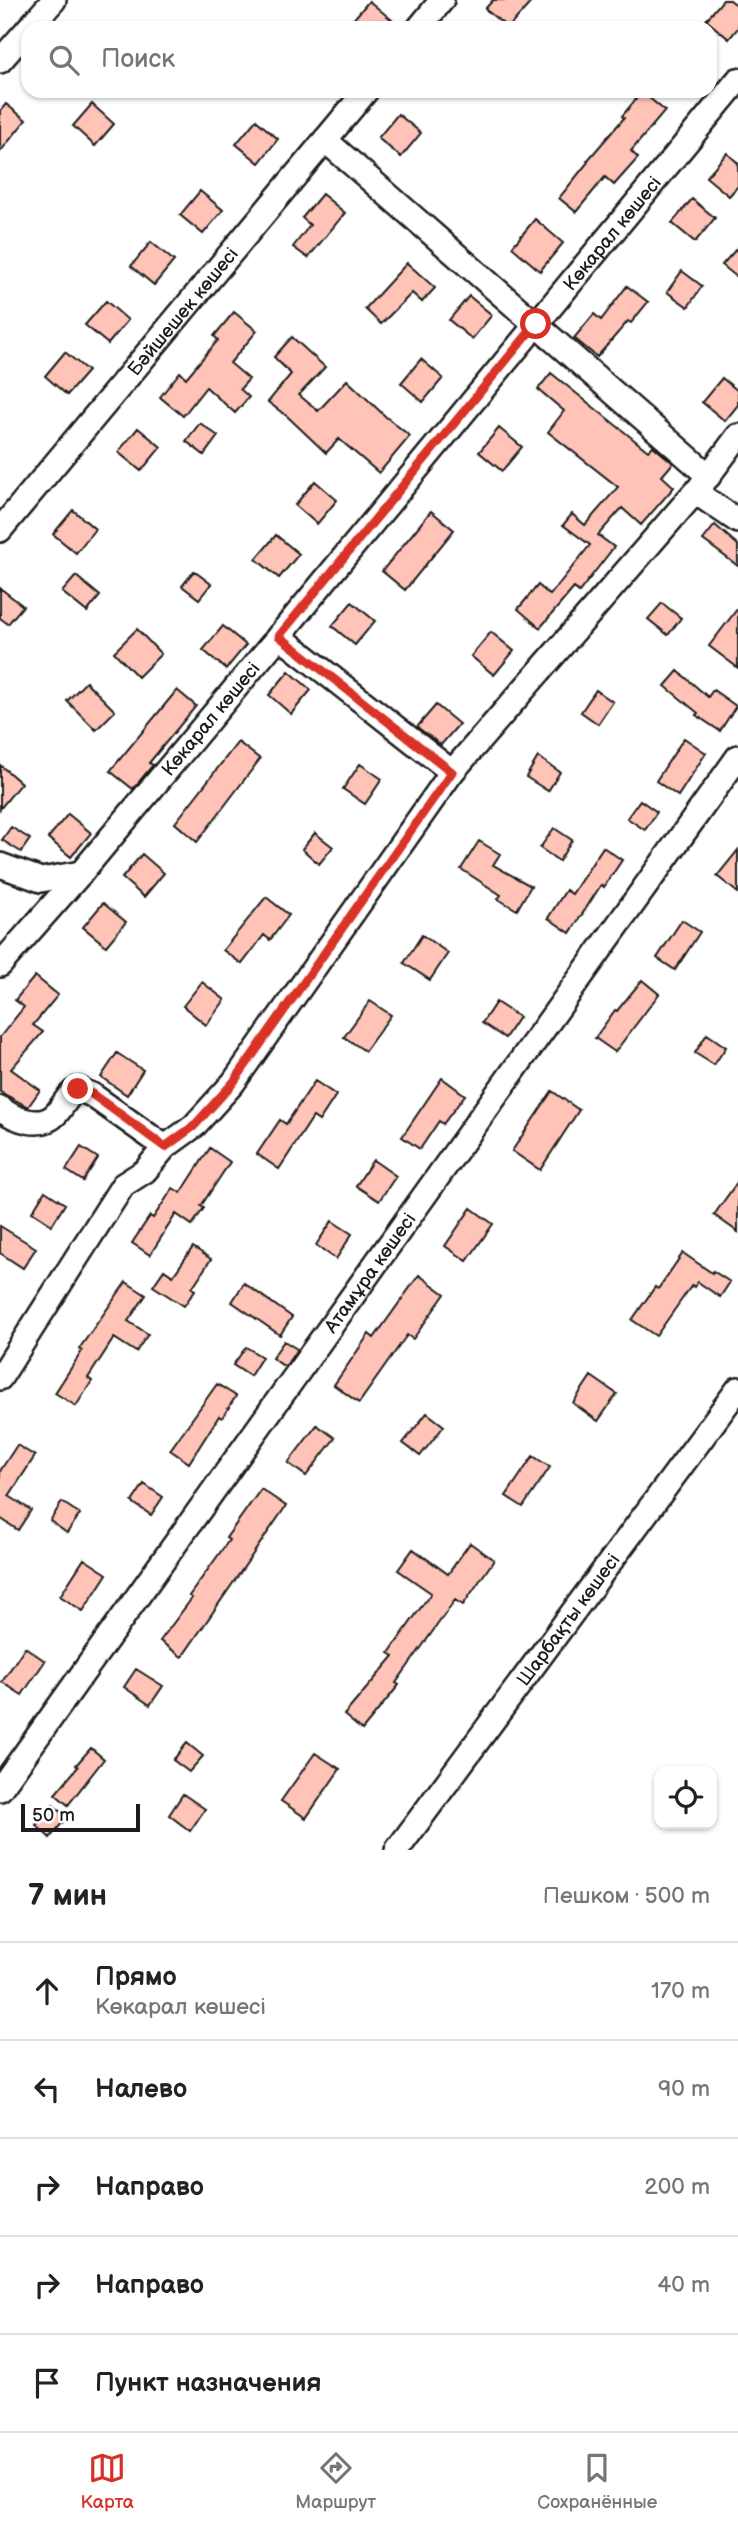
<!DOCTYPE html>
<html lang="ru">
<head>
<meta charset="utf-8">
<style>
  body { margin:0; font-family:"Balsamiq Sans",sans-serif; background:#f6f6f6; color:#222 }
  .controls { position:absolute; right:21px; bottom:21px; display:grid; overflow:hidden; border-radius:14px; box-shadow:0 2px 5px #0004 }
  .controls button { width:63px; height:63px; display:grid; place-items:center; padding:0; border:0; border-bottom:2px solid #e0e0e0; background:#fff; color:#222; font:35px sans-serif }
  .scale { position:absolute; left:21px; bottom:18px; width:119px; box-sizing:border-box; padding-left:7px; border:4px solid #1c1c1c; border-top:0; font-size:19px; line-height:24px; white-space:nowrap; color:#1c1c1c; -webkit-text-stroke:5px #fff; paint-order:stroke }
  .stop { position:absolute; width:21px; height:21px; margin:-16px; border:5px solid #d93025; border-radius:50%; background:#fff }
  .stop.end { background:#d93025; border-color:#fff; box-shadow:0 2px 7px #0008 }
  .list { margin:0; padding:0; list-style:none }
  h2 { display:flex; justify-content:space-between; align-items:center; height:91px; margin:0; padding:0 28px; font-size:30px }
  h2 small { font-size:23px; font-weight:400; color:#767676 }
  .list li { display:grid; grid-template-columns:46px 1fr auto; gap:21px; align-items:center; box-sizing:border-box; height:98px; padding:0 28px; border-top:2px solid #e0e0e0 }
  .list b { display:block; font-size:26px; white-space:nowrap }
  .list p { margin:0; font-size:23px; white-space:nowrap; color:#767676 }
  .list em { font-size:23px; font-style:normal; color:#767676 }
  .icon { flex:none; width:38px; height:38px; fill:none; stroke:currentColor; stroke-width:2; stroke-linecap:round; stroke-linejoin:round }
  .map { position:relative; flex:none; width:738px; height:1850px; overflow:hidden }
  .search { position:absolute; background:#fff; box-shadow:0 2px 5px #0004; left:21px; right:21px; top:21px; height:77px; display:flex; align-items:center; gap:18px; box-sizing:border-box; padding:0 24px; border-radius:21px; color:#767676; font-size:26px }
  .sheet { height:581px; background:#fff }
  nav { display:flex; justify-content:space-around; align-items:center; box-sizing:border-box; height:98px; border-top:2px solid #e0e0e0; background:#fff; font-size:19px; color:#767676 }
  nav a { display:grid; justify-items:center; gap:4px }
  nav .on { color:#d93025 }
  .map>svg:first-child { display:block }
  .building { fill:#ffc4b7; stroke:#1c1c1c; stroke-width:2 }
  .lines { fill:none; stroke-linecap:round; stroke-linejoin:round }
  .minor-casing { stroke:#1c1c1c; stroke-width:28 }
  .minor { stroke:#fff; stroke-width:23 }
  .route { stroke:#d93025; stroke-width:9 }
  .labels { text-anchor:middle; stroke-width:5; stroke-linejoin:round; paint-order:stroke }
  .street-label { font-size:19px; fill:#1c1c1c; stroke:#fff }
</style>
</head>
<body>
<div class="map">
<svg width="738" height="1850" viewBox="0 0 738 1850">
  <rect width="100%" height="100%" fill="#fff"/>
  <filter id="ink" filterUnits="userSpaceOnUse"><feTurbulence type="fractalNoise" baseFrequency=".0143" numOctaves="2"/><feDisplacementMap in="SourceGraphic" scale="14" xChannelSelector="R" yChannelSelector="G"/><feConvolveMatrix kernelMatrix="1 2 1 2 8 2 1 2 1" color-interpolation-filters="sRGB"/></filter>
  <g filter="url(#ink)">
    <!-- building -->
    <path class="building" d="M493,0h40l-25,28 -23,-19z
      M723,0h7l8,6v22l-9,11 -23,-19z
      M369,1l23,19 -7,8h-39z
      M642,92l23,19 -34,40 7,7 -24,27 -9,-8 -29,35 -17,-14 29,-36 -1,-1 37,-43 -2,-2z
      M6,104l20,16 -26,32v-41z
      M92,104l22,20 -19,22 -22,-20z
      M398,114l23,19 -20,24 -23,-19z
      M256,120l22,19 -19,24 -23,-19z
      M727,153l11,10v23l-9,10 -23,-19z
      M200,191l23,19 -20,24 -23,-19z
      M322,194l23,19 -37,45 -15,-11 17,-22 -8,-7z
      M692,199l23,19 -20,24 -23,-19z
      M535,219l28,24 -23,28 -28,-24z
      M151,242l23,19 -20,24 -23,-19z
      M738,247v31l-16,-13z
      M407,263l28,25 -13,14 -10,-9 -31,31 -16,-15z
      M682,271l20,15 -14,21 -21,-15z
      M627,286l21,16 -17,21 -3,-2 -31,36 -23,-19 20,-24 7,6z
      M469,296l23,19 -20,24 -23,-19z
      M106,301l22,19 -20,24 -23,-19z
      M234,312l23,19 -27,32 19,16 -9,10 9,8 -14,16 -29,-26 -23,29 -23,-19 20,-25 6,6 32,-38 -4,-4z
      M292,337l33,30 -26,28 19,16 29,-31 39,37 24,19 -31,37 -40,-34 -13,14 -38,-36 -20,-15 23,-28 -17,-17z
      M65,352l23,19 -21,24 -22,-19z
      M421,359l22,19 -20,24 -22,-19z
      M551,373l97,78 5,-5 20,17 -11,13 12,11 -33,38 -19,-17 -24,27 16,12 -35,45 -5,-4 -34,40 -22,-19 20,-24 12,10 40,-50 -27,-20 9,-11 13,11 33,-38 -70,-55 16,-21 -26,-22z
      M722,378l16,13v14l-13,16 -23,-19z
      M200,423l18,13 -14,19 -18,-14z
      M138,428l23,19 -20,24 -23,-19z
      M499,428l23,19 -20,24 -23,-19z
      M315,481l22,19 -20,24 -22,-19z
      M73,510l22,19 -19,24 -23,-19z
      M431,511l23,19 -49,60 -23,-19z
      M715,525l23,20v21l-35,-26z
      M276,535l23,19 -20,24 -23,-19z
      M194,571l17,13 -12,15 -17,-13z
      M76,576l24,20 -13,16 -25,-20z
      M0,588l23,18 -15,18 -8,-6z
      M352,602l23,19 -20,24 -23,-19z
      M662,603l19,15 -13,17 -20,-16z
      M738,608v60l-29,-22z
      M223,626l23,19 -20,24 -23,-19z
      M137,629l24,25 -23,23 -24,-25z
      M491,632l23,19 -20,24 -23,-19z
      M289,671l22,19 -20,24 -22,-19z
      M678,671l30,26 5,-7 23,16 -16,25 -24,-16 2,-2 -33,-27z
      M86,682l29,29 -19,19 -29,-29z
      M177,690l19,16 -47,57 4,2 -20,24 -23,-18z
      M596,690l17,12 -15,22 -17,-12z
      M436,705l23,19 -18,21 -24,-18z
      M684,738l22,15 -28,43 -22,-15z
      M238,742l22,17 -63,83 -22,-19z
      M538,757l22,15 -12,19 -22,-14z
      M360,764l22,15 -17,25 -22,-15z
      M0,765l21,18 -21,26z
      M640,800l17,12 -12,18 -18,-12z
      M68,814l23,19 -20,24 -23,-19z
      M11,827l19,12 -9,13 -19,-12z
      M554,828l18,12 -13,21 -19,-13z
      M315,833l18,14 -14,17 -17,-15z
      M479,841l21,13 -7,11 38,21 -14,24 -19,-11 3,-4 -40,-26z
      M603,847l19,13 -18,27 -3,-2 -31,48 -22,-15 18,-28 6,4z
      M738,850v43l-21,-17z
      M142,854l22,19 -20,24 -22,-19z
      M266,897l23,18 -19,25 -6,-5 -22,29 -19,-14z
      M103,903l23,19 -20,24 -23,-19z
      M682,920l18,12 -25,38 -18,-12z
      M422,935l26,18 -18,27 -26,-17z
      M35,976l23,19 -25,30 10,7 -32,37 29,21 -12,17 -28,-15v-55l24,-30 -9,-7z
      M642,980l17,14 -44,58 -20,-14 20,-28 2,1z
      M202,982l23,18 -19,25 -23,-19z
      M370,1001l21,14 -26,36 -21,-14z
      M496,1002l23,15 -14,21 -23,-15z
      M707,1034l19,13 -12,18 -19,-12z
      M117,1053l26,17 -16,25 -26,-18z
      M442,1078l23,17 -22,29 -4,-3 -19,28 -18,-12z
      M315,1081l21,14 -17,26 -6,-4 -34,52 -22,-15 23,-34 6,4z
      M552,1091l27,19 -39,60 -28,-19z
      M81,1147l17,11 -15,23 -17,-11z
      M210,1148l20,14 -29,44 3,2 -12,17 -16,-11 -26,41 -18,-12 18,-27 3,2 20,-30 8,5z
      M373,1160l23,16 -17,25 -23,-15z
      M738,1181v51l-24,-17z
      M45,1191l20,13 -13,21 -20,-13z
      M471,1208l22,16 -26,37 -22,-15z
      M332,1221l20,13 -16,25 -20,-14z
      M0,1226l36,22 -13,20 -23,-15z
      M193,1247l18,12 -19,29 3,2 -11,16 -31,-20 11,-16 9,6z
      M683,1253l29,20 1,-2 17,11 -10,15 -22,-15 -4,5 -2,-2 -36,51 -24,-16 23,-33 3,2z
      M419,1275l26,19 -32,45 -6,-4 -48,68 -25,-18 35,-51 5,4z
      M126,1282l20,13 -18,26 20,13 -12,18 -22,-14 -26,40 4,3 -16,25 -21,-13 27,-42 -3,-2z
      M244,1283l48,34 -12,18 -48,-33z
      M284,1341l13,8 -12,18 -13,-9z
      M246,1347l16,10 -12,19 -17,-11z
      M591,1376l26,18 -19,27 -25,-18z
      M217,1384l19,12 -14,22 -3,-2 -30,47 -19,-13z
      M427,1413l17,13 -24,30 -17,-13z
      M317,1425l18,13 -29,38 -18,-13z
      M17,1445l18,11 -26,40 22,14 -13,20 -18,-12v-47z
      M533,1456l17,11 -27,40 -17,-11z
      M144,1484l19,13 -12,18 -19,-13z
      M261,1489l25,17 -104,151 -22,-16 32,-43 -3,-2 40,-56 -3,-2z
      M62,1502l18,12 -13,19 -17,-12z
      M470,1543l24,17 -31,45 -8,-5 -59,83 3,2 -37,45 -18,-15 50,-59 -5,-3 42,-60 -33,-23 15,-21 35,25z
      M84,1559l23,15 -24,37 -23,-15z
      M25,1647l20,14 -23,34 -20,-13z
      M136,1669l27,17 -13,19 -26,-18z
      M187,1743l16,13 -14,16 -16,-12z
      M91,1748l13,11 -36,46 -13,-11 23,-27 -2,-2z
      M315,1753l25,16 -34,49 -25,-17z
      M183,1794l22,15 -15,22 -21,-16z
      M53,1805l14,12 -17,21 -14,-13z"/>
    <g class="lines">
      <defs>
        <g id="minor">
          <path d="M29,28l25,-28"/>
          <path d="M419,28l23,-28"/>
          <path d="M0,61l28,-32"/>
          <path d="M325,140l384,336"/>
          <path d="M700,487l38,-51"/>
          <path id="s1" d="M0,530l366,-439"/>
          <path d="M279,636l173,136"/>
          <path d="M0,865l41,15 40,-7"/>
          <path id="s2" d="M0,965l81,-92 198,-237 459,-556"/>
          <path d="M0,1108c14,11 41,22 56,6 8,-9 12,-20 22,-25l14,6 73,52"/>
          <path d="M0,1378l123,-193 22,-14 20,-24 29,-21 39,-43 219,-311 243,-280 43,29"/>
          <path id="s3" d="M0,1789l738,-1032"/>
          <path id="s4" d="M397,1850l341,-461"/>
        </g>
      </defs>
      <!-- minor casing -->
      <use href="#minor" class="minor-casing"/>
      <!-- minor -->
      <use href="#minor" class="minor"/>
    </g>
  </g>
  <g class="lines" filter="url(#ink)">
    <!-- route -->
    <path class="route" d="M78,1089l14,5 73,53 29,-21 39,-43 219,-311 -173,-136 257,-312"/>
  </g>
  <g class="labels">
    <!-- street labels -->
    <g class="street-label">
      <text dy="7" stroke="none"><textPath href="#s2" startOffset="954">Көкарал көшесі</textPath></text>
      <text dy="7" stroke="none"><textPath href="#s1" startOffset="285">Бәйшешек көшесі</textPath></text>
      <text dy="7" stroke="none"><textPath href="#s2" startOffset="324">Көкарал көшесі</textPath></text>
      <text dy="7" stroke="none"><textPath href="#s3" startOffset="635">Атамұра көшесі</textPath></text>
      <text dy="7" stroke="none"><textPath href="#s4" startOffset="287">Шарбақты көшесі</textPath></text>
    </g>
  </g>
</svg>
<div class="controls">
<button><svg class="icon" aria-label="locate" viewBox="0 0 24 24"><circle cx="12" cy="12" r="6"/><path d="M12 2v4M12 18v4M2 12h4M18 12h4"/></svg></button>
</div>
<div class="scale">50 m</div>
<div class="stop" style="left:536px;top:324px"></div>
<div class="stop end" style="left:78px;top:1089px"></div>
<div class="search"><svg class="icon" aria-label="search" viewBox="0 0 24 24"><circle cx="10" cy="10" r="6"/><path d="M15 15l6 6"/></svg>Поиск</div>
</div>
<section class="sheet">
<h2>7 мин<small>Пешком · 500 m</small></h2>
<ul class="list">
<li><svg class="icon" aria-label="ahead" viewBox="0 0 24 24"><path d="M12 20V5M6 11l6-6 6 6"/></svg><div><b>Прямо</b><p>Көкарал көшесі</p></div><em>170 m</em></li>
<li><svg class="icon" aria-label="left" viewBox="0 0 24 24"><path d="M17 20v-9H6M10 6l-5 5 5 5"/></svg><div><b>Налево</b></div><em>90 m</em></li>
<li><svg class="icon" aria-label="right" viewBox="0 0 24 24"><path d="M7 20v-9h11M14 6l5 5-5 5"/></svg><div><b>Направо</b></div><em>200 m</em></li>
<li><svg class="icon" aria-label="right" viewBox="0 0 24 24"><path d="M7 20v-9h11M14 6l5 5-5 5"/></svg><div><b>Направо</b></div><em>40 m</em></li>
<li><svg class="icon" aria-label="arrive" viewBox="0 0 24 24"><path d="M6 21V4h12l-3 4 3 4H6"/></svg><div><b>Пункт назначения</b></div></li>
</ul>
</section>
<nav>
<a class="on"><svg class="icon" aria-label="map" viewBox="0 0 24 24"><path d="M3 6l6-2 6 2 6-2v14l-6 2-6-2-6 2zM9 4v14M15 6v14"/></svg>Карта</a>
<a><svg class="icon" aria-label="directions" viewBox="0 0 24 24"><path d="M12 3l9 9-9 9-9-9zM9 14v-3h6M13 9l2 2-2 2"/></svg>Маршрут</a>
<a><svg class="icon" aria-label="saved" viewBox="0 0 24 24"><path d="M7 4h10v16l-5-4-5 4z"/></svg>Сохранённые</a>
</nav>
</body>
</html>
